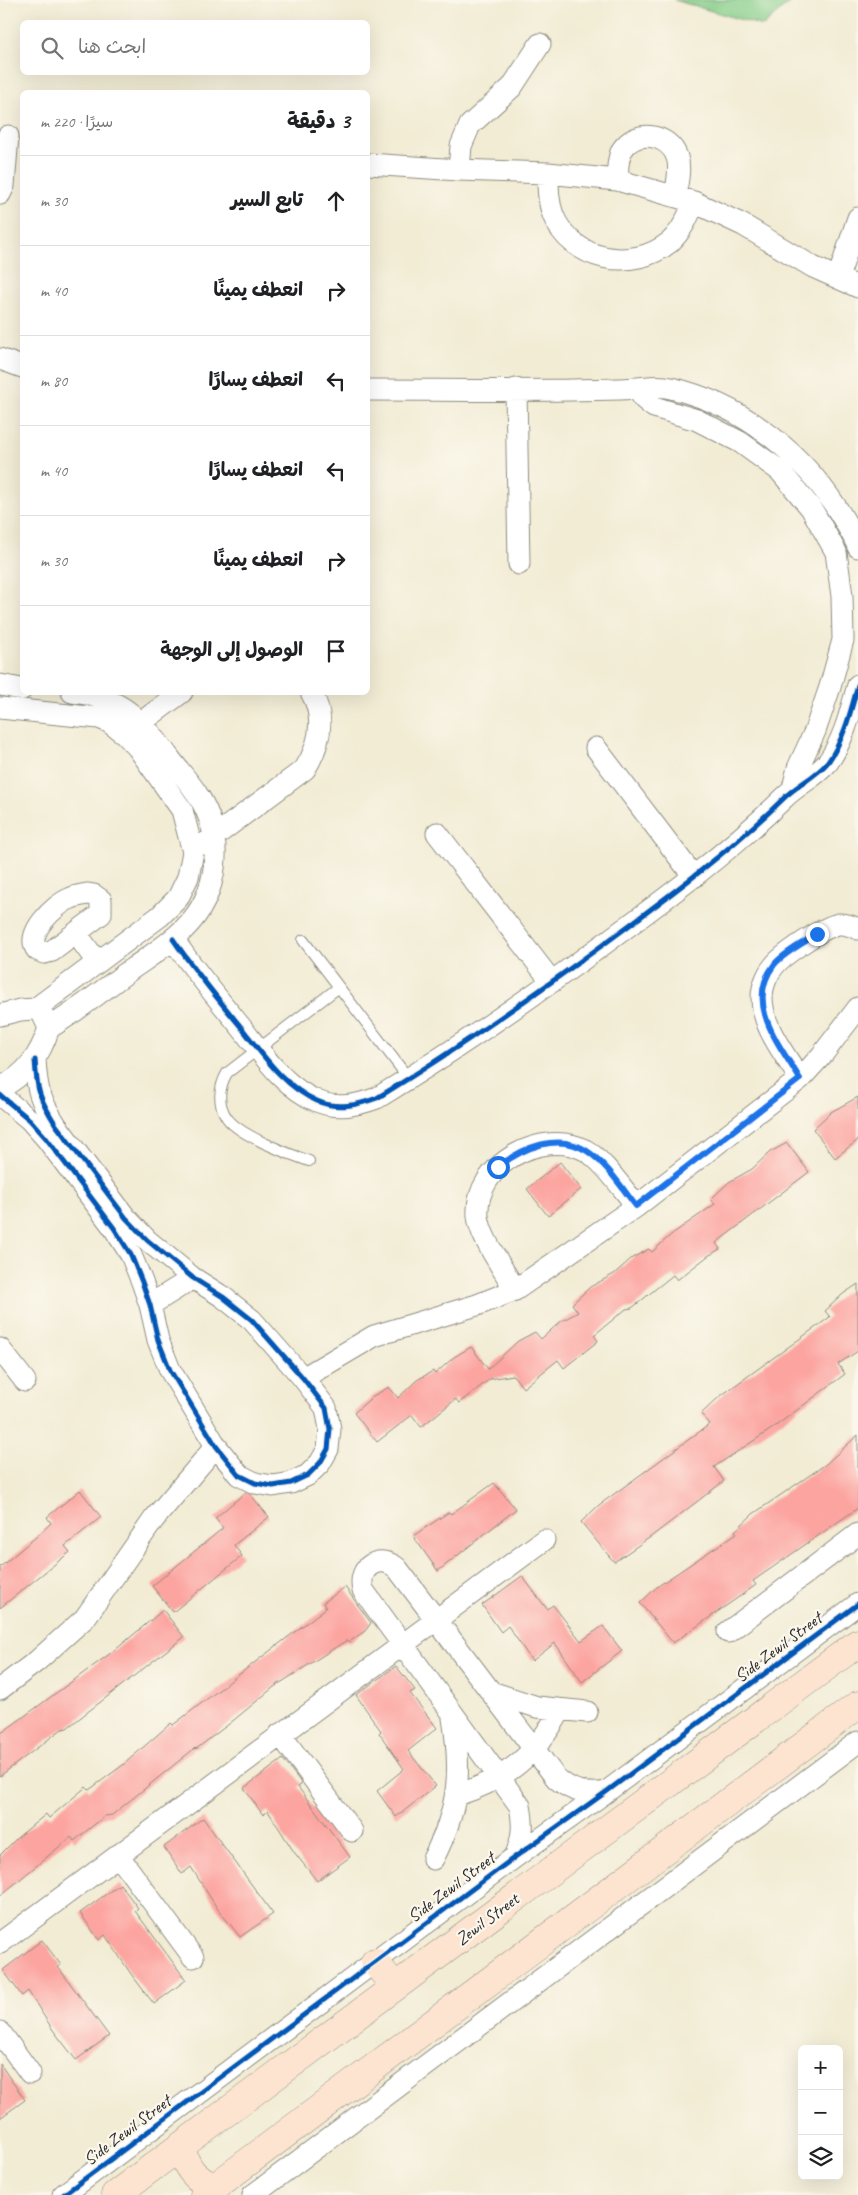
<!DOCTYPE html>
<html lang="ar">
<head>
<meta charset="utf-8">
<style>
  body { margin:0; font-family:Caveat,"Playpen Sans Arabic",sans-serif; background:#f6f6f6; color:#202124; direction:rtl }
  .controls { position:absolute; right:15px; bottom:15px; display:grid; overflow:hidden; border-radius:8px; box-shadow:0 5px 20px #0002 }
  .controls button { width:45px; height:45px; display:grid; place-items:center; padding:0; border:0; border-bottom:1px solid #e0e0e0; background:#fff; color:#202124; font:25px sans-serif }
  .stop { position:absolute; width:15px; height:15px; margin:-11px; border:4px solid #1a73e8; border-radius:50%; background:#fff }
  .stop.end { background:#1a73e8; border-color:#fff; box-shadow:0 1px 5px #0008 }
  .list { margin:0; padding:0; list-style:none }
  h2 { display:flex; justify-content:space-between; align-items:center; height:65px; margin:0; padding:0 20px; font-size:21px }
  h2 small { font-size:16px; font-weight:400; color:#757577 }
  .list li { display:grid; grid-template-columns:32px 1fr auto; gap:15px; align-items:center; box-sizing:border-box; height:90px; padding:0 20px; border-top:1px solid #e0e0e0 }
  .list b { display:block; font-size:19px; white-space:nowrap }
  .list em { font-size:16px; font-style:normal; color:#757577 }
  .icon { flex:none; width:28px; height:28px; fill:none; stroke:currentColor; stroke-width:2; stroke-linecap:round; stroke-linejoin:round }
  .map { position:relative; flex:none; width:858px; height:2195px; overflow:hidden; direction:ltr }
  .search { position:absolute; background:#fff; box-shadow:0 5px 20px #0002; left:20px; top:20px; width:350px; height:55px; display:flex; align-items:center; gap:12px; box-sizing:border-box; padding:0 18px; border-radius:8px; color:#757577; font-size:19px }
  .panel { position:absolute; background:#fff; box-shadow:0 5px 20px #0002; left:20px; top:90px; width:350px; height:605px; border-radius:8px; direction:rtl }
  .map>svg:first-child { display:block }
  .green { fill:#86ce8a; stroke:#587c5a }
  .building { fill:#fca4a0 }
  .lines { fill:none; stroke-linecap:round; stroke-linejoin:round }
  .lane-casing { stroke:#8e8c80; stroke-width:12 }
  .street-casing { stroke:#8e8c80; stroke-width:23 }
  .secondary-casing { stroke:#8e8c80; stroke-width:29 }
  .lane { stroke:#fff; stroke-width:10 }
  .street { stroke:#fff; stroke-width:21 }
  .secondary { stroke:#fde4d1; stroke-width:28 }
  .cycleway-casing { stroke:#fbf7ec; stroke-width:8 }
  .cycleway { stroke:#0057b8; stroke-width:5 }
  .route { stroke:#1a73e8; stroke-width:6 }
  .labels { text-anchor:middle; stroke-width:4.5; stroke-linejoin:round; paint-order:stroke }
  .street-label { font-size:18px; fill:#2b2b2b; stroke:#fbf7ec }
</style>
</head>
<body>
<div class="map">
<svg width="858" height="2195" viewBox="0 0 858 2195">
  <rect width="100%" height="100%" fill="#fbf7ec"/>
  <filter id="ink" filterUnits="userSpaceOnUse"><feTurbulence type="fractalNoise" baseFrequency=".02" numOctaves="2"/><feDisplacementMap in="SourceGraphic" scale="10" xChannelSelector="R" yChannelSelector="G"/><feConvolveMatrix kernelMatrix="1 2 1 2 8 2 1 2 1" color-interpolation-filters="sRGB"/></filter>
  <filter id="wash" filterUnits="userSpaceOnUse"><feTurbulence type="fractalNoise" baseFrequency=".0096" numOctaves="4" result="noise"/><feDisplacementMap in="SourceGraphic" scale="20" xChannelSelector="R" yChannelSelector="G"/><feGaussianBlur stdDeviation="1.12" result="paint"/><feColorMatrix in="noise" values="0 0 0 0 0 0 0 0 0 0 0 0 0 0 0 0 0 1.4 0 .05"/><feComposite in="paint" operator="in"/></filter>
  <g filter="url(#wash)">
    <rect width="100%" height="100%" fill="#f2ecd4"/>
    <!-- green -->
    <path class="green" d="M674,0h118l-29,26z"/>
    <g id="blocks">
      <!-- building -->
      <path class="building" d="M858,1097v43l-23,18 -22,-29 18,-17z
        M787,1143l22,29 -93,71 4,6 -12,7 -31,24 -4,-5 -41,33 -6,1 -32,26 4,6 -34,27 -6,-8 -35,28 -10,-13 -23,4 -31,24 -3,-4 -35,28 -9,-12 -35,27 -23,-29 19,-17 16,-9 9,11 19,-18 16,-9 2,3 19,-17 17,-10 17,22 30,-28 17,-9 6,7 19,-17 18,-10 -6,-8 18,-17 24,-13 18,-16 17,-9 3,3 20,-18 43,-30 -4,-5 18,-17 23,-13 18,-17z
        M560,1162l21,27 -33,27 -21,-27z
        M858,1284v67l-20,13 7,10 -72,54 -59,39 10,14 -72,55 -38,26 -33,-40 18,-17 111,-81 -9,-10 18,-17 111,-80 -5,-6 18,-17z
        M858,1435v73l-105,73 3,4 -83,58 -33,-40 18,-17 79,-53 -2,-2 18,-17 73,-50z
        M494,1483l22,26 -78,62 -25,-35 36,-24 2,2z
        M80,1490l21,27 -36,29 5,6 -70,56v-41l37,-31 14,-13 -4,-6z
        M246,1492l5,3 18,22 -35,28 8,11 -69,56 -21,-26 71,-58 -8,-10z
        M522,1576l25,33 6,-4 28,36 22,-15 19,25 -40,31 -27,-39 -23,18 -24,-35 -7,6 -19,-27z
        M345,1587l26,36 -6,8 -16,11 -2,-2 -73,47 -45,37 -33,25 -1,-1 -83,67 -7,1 -31,25 -3,-4 -71,59v-41l17,-17 29,-24 3,4 37,-31 3,3 34,-25 48,-42 2,2 153,-117 -3,-5z
        M163,1610l21,27 -117,91 -5,1 -62,47v-42l115,-84z
        M396,1666l19,24 -5,3 27,35 -29,23 28,35 -40,31 -19,-26 27,-22 -25,-36 2,-2 -25,-36z
        M283,1759l19,25 -4,3 52,70 -33,24 -23,-29 -26,-41 -5,4 -19,-27z
        M203,1818l70,96 -33,23 -23,-29 -26,-41 -9,7 -18,-27z
        M120,1884l18,24 -3,3 51,69 -32,24 -23,-30 -26,-39 -6,5 -19,-27z
        M42,1940l19,25 -3,2 51,69 -33,24 -23,-30 -25,-39 -6,5 -19,-26z
        M0,2064l25,36 -25,18z"/>
    </g>
  </g>
  <g filter="url(#ink)">
    <use href="#blocks" fill-opacity="0" stroke="#8e8c80" stroke-width="1"/>
    <g class="lines">
      <defs>
        <path id="lane" d="M303,940l106,139
          M309,1161c-21,-7 -70,-26 -82,-43 -10,-14 -8,-31 0,-45l112,-86"/>
        <path id="street" d="M368,164l91,6 89,3 69,7 77,22 49,23 70,42 45,20
          M459,170l2,-24 9,-21 42,-38 28,-43
          M548,173c0,15 0,28 5,42 19,47 80,57 117,27 12,-11 18,-25 24,-40
          M617,180c1,-10 0,-21 5,-30 14,-22 47,-16 55,7 4,12 0,27 -2,38
          M0,194l4,-8 4,-50
          M838,278l20,-60
          M0,359l22,8
          M637,388l7,11 10,8 43,13 43,22 40,29 31,37 25,44 6,44 1,44 -13,47 -15,44 -17,37 -5,20
          M516,389l3,175
          M368,390c67,0 134,1 201,0 22,-1 46,0 68,-2 12,-1 22,-3 34,0 73,17 136,68 173,132 5,9 11,18 14,27
          M0,685l22,4
          M0,708l99,10 10,4 16,12 13,14 44,62 11,42 -5,25 -10,21 -18,18 -125,93 -15,1 -20,5
          M131,730l51,-38
          M596,748l98,129
          M437,833l115,149
          M204,844l101,-75c15,-24 21,-51 6,-77
          M88,894l6,1 7,5v14l-49,37 -8,2 -7,-3c-13,-16 18,-45 32,-51 6,-3 12,-4 19,-5z
          M76,933l21,29
          M173,939c21,31 44,59 68,88 22,28 43,60 76,74 20,9 41,4 60,-3 79,-48 156,-102 231,-157 61,-45 122,-90 176,-143 14,-14 32,-21 44,-36 16,-22 23,-52 30,-77
          M49,1028c29,-17 56,-40 84,-60 17,-12 36,-24 51,-39 35,-34 41,-91 15,-132 -8,-13 -19,-25 -28,-37 -29,-39 -47,-63 -99,-68
          M800,1079c-15,-25 -38,-51 -38,-82 0,-10 5,-23 12,-31 7,-10 55,-43 66,-42 7,0 12,2 18,5
          M0,1088c26,-13 40,-32 49,-60l-6,-13
          M0,1095l30,25 16,18 68,90 17,27 11,27 8,23 8,35 12,30 46,76 23,29 16,8 18,3 18,-3 17,-8 12,-12 8,-14 2,-20 -4,-21 -23,-30 -51,-58 -29,-23 -30,-19 -46,-38 -21,-22 -70,-93c-17,-27 -19,-34 -21,-65
          M515,1290c-11,-21 -35,-52 -37,-74 -4,-52 65,-88 107,-66 18,10 38,40 52,56
          M150,1305l43,-27
          M0,1349l25,32
          M303,1378l71,-42 103,-31 38,-15 122,-84 163,-127 22,-24 36,-47
          M728,1632l130,-98
          M0,1689l37,-28 48,-43 69,-99 62,-73
          M491,1692l46,15 50,5
          M280,1734l72,97
          M457,1795c50,-16 78,-39 103,-84
          M118,1855l75,102
          M515,1857c8,-19 9,-32 5,-51l-157,-216c-6,-23 16,-37 34,-22l159,210c15,13 30,18 50,14
          M433,1859c26,-50 29,-87 20,-141
          M0,1943l544,-403
          M0,2032l30,41
          M63,2195l452,-338 91,-65 252,-188
          M253,2195l605,-453"/>
        <path id="secondary" d="M375,1962l20,25
          M181,2146c4,21 14,34 34,41
          M115,2195l743,-552
          M204,2195l654,-490"/>
      </defs>
      <!-- lane casing -->
      <use href="#lane" class="lane-casing"/>
      <!-- street casing -->
      <use href="#street" class="street-casing"/>
      <!-- secondary casing -->
      <use href="#secondary" class="secondary-casing"/>
      <!-- lane -->
      <use href="#lane" class="lane"/>
      <!-- street -->
      <use href="#street" class="street"/>
      <!-- secondary -->
      <use href="#secondary" class="secondary"/>
      <defs>
        <path id="cycleway" d="M173,939c21,31 44,59 68,88 22,28 43,60 76,74 20,9 41,4 60,-3 79,-48 156,-102 231,-157 61,-45 122,-90 176,-143 14,-14 32,-21 44,-36 16,-22 23,-52 30,-77
          M0,1095l30,25 16,18 68,90 17,27 11,27 8,23 8,35 12,30 46,76 23,29 16,8 18,3 18,-3 17,-8 12,-12 8,-14 2,-20 -4,-21 -23,-30 -51,-58 -29,-23 -30,-19 -46,-38 -21,-22 -70,-93c-17,-27 -19,-34 -21,-65
          M63,2195l452,-338 91,-65 252,-188"/>
      </defs>
      <!-- cycleway casing -->
      <use href="#cycleway" class="cycleway-casing"/>
      <!-- cycleway -->
      <use href="#cycleway" class="cycleway"/>
    </g>
  </g>
  <g class="lines" filter="url(#ink)">
    <!-- route -->
    <path class="route" d="M498,1167c24,-19 60,-35 89,-16 20,13 35,37 49,55l164,-127c-20,-34 -56,-75 -26,-114 8,-11 31,-23 43,-31"/>
  </g>
  <g class="labels">
    <!-- street labels -->
    <g class="street-label">
      <text transform="translate(778 1647) rotate(-37)" y="6">Side Zewil Street</text>
      <text transform="translate(451 1887) rotate(-37)" y="6">Side Zewil Street</text>
      <text transform="translate(487 1919) rotate(-37)" y="6">Zewil Street</text>
      <text transform="translate(127 2130) rotate(-37)" y="6">Side Zewil Street</text>
    </g>
  </g>
</svg>
<div class="controls">
<button>+</button>
<button>−</button>
<button><svg class="icon" aria-label="layers" viewBox="0 0 24 24"><path d="M12 4l9 5-9 5-9-5zM3 14l9 5 9-5"/></svg></button>
</div>
<div class="stop" style="left:498px;top:1167px"></div>
<div class="stop end" style="left:817px;top:934px"></div>
<div class="search"><svg class="icon" aria-label="search" viewBox="0 0 24 24"><circle cx="10" cy="10" r="6"/><path d="M15 15l6 6"/></svg>ابحث هنا</div>
<section class="panel">
<h2>3 دقيقة<small>سيرًا · 220 m</small></h2>
<ul class="list">
<li><svg class="icon" aria-label="ahead" viewBox="0 0 24 24"><path d="M12 20V5M6 11l6-6 6 6"/></svg><div><b>تابع السير</b></div><em>30 m</em></li>
<li><svg class="icon" aria-label="right" viewBox="0 0 24 24"><path d="M7 20v-9h11M14 6l5 5-5 5"/></svg><div><b>انعطف يمينًا</b></div><em>40 m</em></li>
<li><svg class="icon" aria-label="left" viewBox="0 0 24 24"><path d="M17 20v-9H6M10 6l-5 5 5 5"/></svg><div><b>انعطف يسارًا</b></div><em>80 m</em></li>
<li><svg class="icon" aria-label="left" viewBox="0 0 24 24"><path d="M17 20v-9H6M10 6l-5 5 5 5"/></svg><div><b>انعطف يسارًا</b></div><em>40 m</em></li>
<li><svg class="icon" aria-label="right" viewBox="0 0 24 24"><path d="M7 20v-9h11M14 6l5 5-5 5"/></svg><div><b>انعطف يمينًا</b></div><em>30 m</em></li>
<li><svg class="icon" aria-label="arrive" viewBox="0 0 24 24"><path d="M6 21V4h12l-3 4 3 4H6"/></svg><div><b>الوصول إلى الوجهة</b></div></li>
</ul>
</section>
</div>
</body>
</html>
